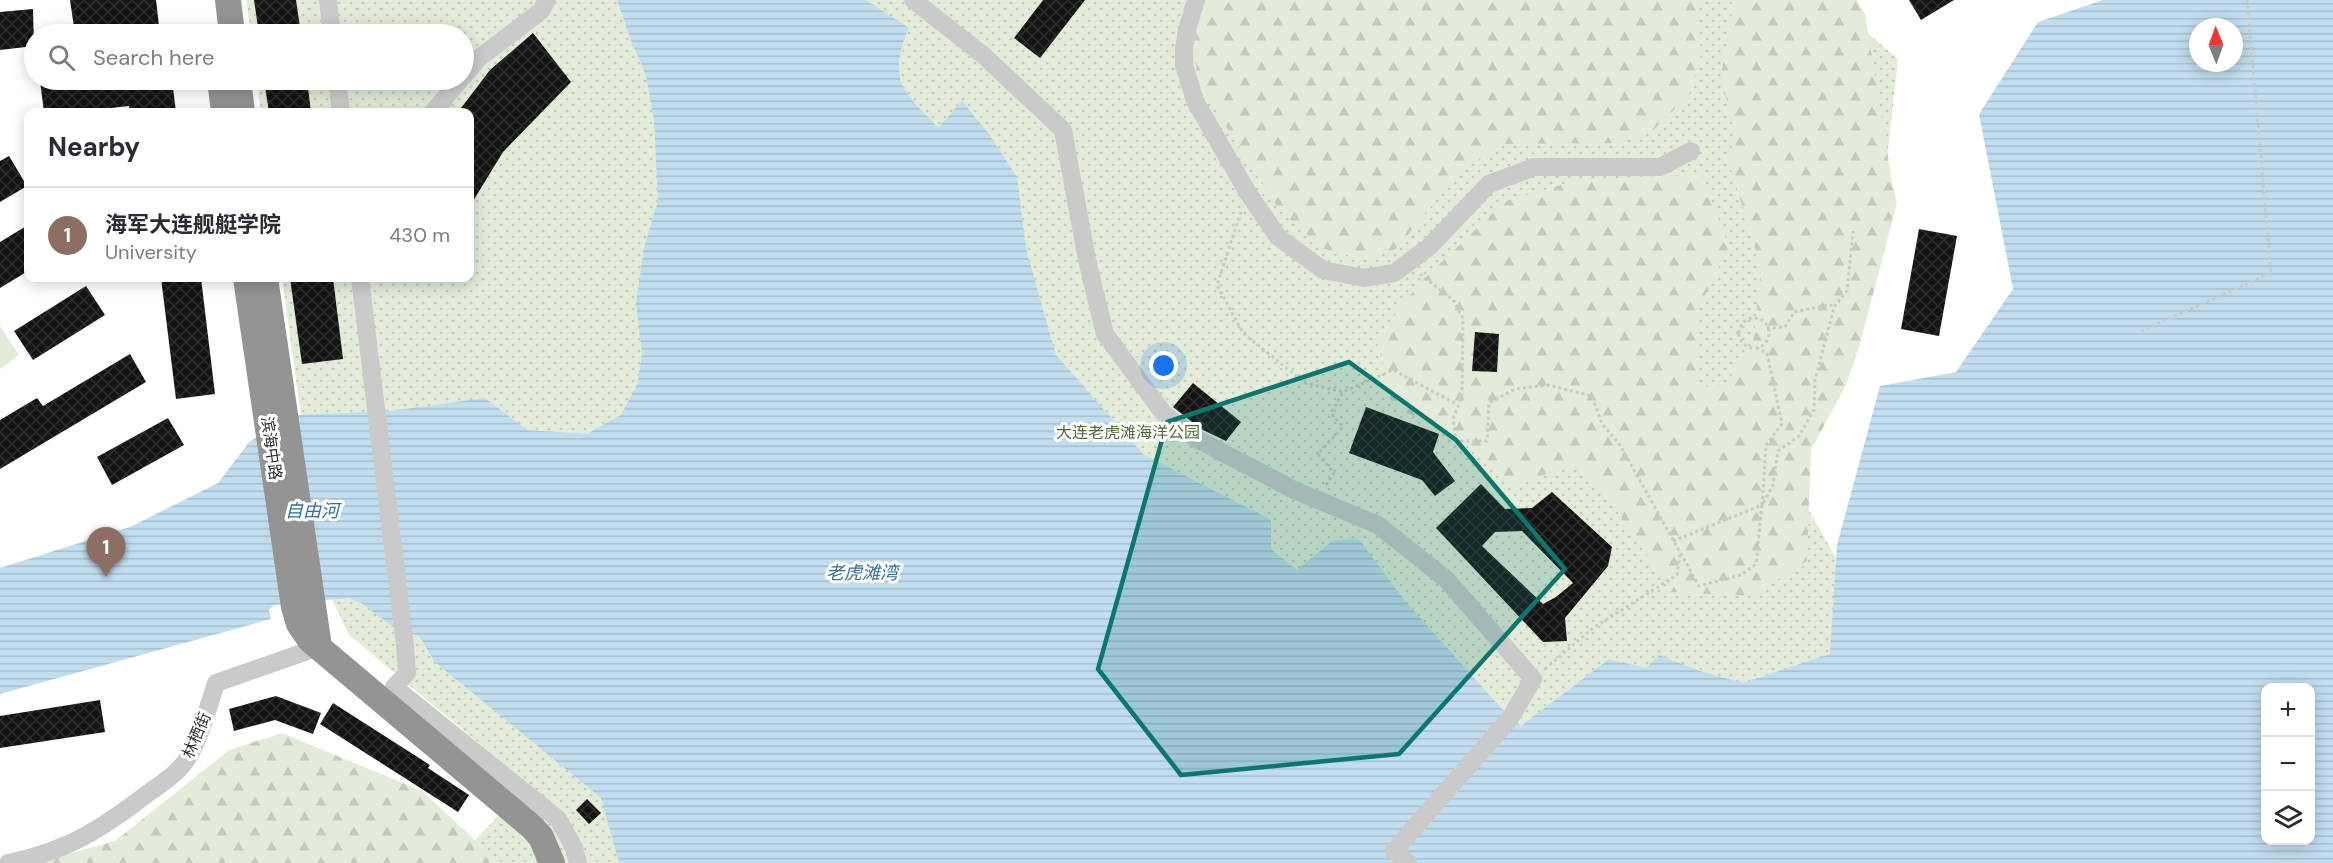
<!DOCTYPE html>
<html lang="en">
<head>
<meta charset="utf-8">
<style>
  body { margin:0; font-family:"DM Sans","Noto Sans SC",sans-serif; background:#f7f7f7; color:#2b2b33 }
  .controls { position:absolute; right:18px; bottom:18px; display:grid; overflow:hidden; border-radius:12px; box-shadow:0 3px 15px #0003 }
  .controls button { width:54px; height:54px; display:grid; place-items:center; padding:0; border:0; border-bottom:2px solid #e1e1e2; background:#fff; color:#2b2b33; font:30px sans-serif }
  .compass { position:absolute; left:2189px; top:18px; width:54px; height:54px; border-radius:50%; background:#fff; box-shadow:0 3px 15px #0003; rotate:359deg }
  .you { position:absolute; left:1164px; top:366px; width:21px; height:21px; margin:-15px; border:4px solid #fff; border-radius:50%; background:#1a73e8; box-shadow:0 0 0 9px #1a73e833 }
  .badge { display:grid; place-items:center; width:39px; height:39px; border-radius:50%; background:#f51d2c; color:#fff; font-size:20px; font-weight:700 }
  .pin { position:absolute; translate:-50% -50px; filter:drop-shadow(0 2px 3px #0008) }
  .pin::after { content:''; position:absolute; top:32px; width:21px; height:18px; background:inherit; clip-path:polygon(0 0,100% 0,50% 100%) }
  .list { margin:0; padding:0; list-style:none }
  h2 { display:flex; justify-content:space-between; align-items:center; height:78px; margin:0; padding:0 24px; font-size:26px }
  h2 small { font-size:20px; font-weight:400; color:#7c7c81 }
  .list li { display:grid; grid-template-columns:39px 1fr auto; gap:18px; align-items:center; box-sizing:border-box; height:96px; padding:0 24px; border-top:2px solid #e1e1e2 }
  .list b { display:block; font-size:22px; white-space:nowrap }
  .list p { margin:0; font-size:20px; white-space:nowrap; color:#7c7c81 }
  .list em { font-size:20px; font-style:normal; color:#7c7c81 }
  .icon { flex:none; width:33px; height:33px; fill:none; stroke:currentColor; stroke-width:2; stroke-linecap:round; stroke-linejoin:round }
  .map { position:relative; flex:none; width:2333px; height:863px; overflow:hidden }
  .search { position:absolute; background:#fff; box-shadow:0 3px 15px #0003; left:24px; top:24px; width:450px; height:66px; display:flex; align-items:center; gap:15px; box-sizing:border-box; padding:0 21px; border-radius:33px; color:#7c7c81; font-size:22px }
  .panel { position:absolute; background:#fff; box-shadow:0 3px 15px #0003; left:24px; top:108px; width:450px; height:174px; border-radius:12px }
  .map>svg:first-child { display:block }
  .grass { fill:url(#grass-dots) }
  .forest { fill:url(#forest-firs) }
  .pitch { fill:#e3ecd8 }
  .water { fill:url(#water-rules); fill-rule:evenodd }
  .building { fill:url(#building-cross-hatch); fill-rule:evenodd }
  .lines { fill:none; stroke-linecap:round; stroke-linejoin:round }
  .path { stroke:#cacaca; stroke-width:3; stroke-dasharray:3 3; stroke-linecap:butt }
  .minor { stroke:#cacaca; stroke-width:18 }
  .highway { stroke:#949494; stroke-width:26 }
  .marked { fill:#0f766e; fill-opacity:0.2; stroke:#0f766e; stroke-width:4.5; stroke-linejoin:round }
  .labels { text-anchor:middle; stroke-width:6; stroke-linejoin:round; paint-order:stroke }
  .park-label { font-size:16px; fill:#4f6c36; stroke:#fff }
  .street-label { font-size:16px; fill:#2d2d2d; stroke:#fff }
  .water-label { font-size:18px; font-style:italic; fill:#346f95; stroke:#fff }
</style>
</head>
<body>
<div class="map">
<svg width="2333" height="863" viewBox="0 0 2333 863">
  <defs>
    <pattern id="grass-dots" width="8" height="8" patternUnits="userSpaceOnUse" patternTransform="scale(1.5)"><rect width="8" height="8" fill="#e3ecd8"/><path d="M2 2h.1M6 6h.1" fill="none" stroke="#c3cbba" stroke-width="1.8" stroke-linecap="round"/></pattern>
    <pattern id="forest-firs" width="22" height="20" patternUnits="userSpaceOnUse" patternTransform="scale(1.5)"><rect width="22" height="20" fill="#e3ecd8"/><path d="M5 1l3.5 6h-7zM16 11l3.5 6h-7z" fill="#c3cbba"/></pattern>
    <pattern id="water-rules" width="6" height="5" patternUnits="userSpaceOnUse" patternTransform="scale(1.5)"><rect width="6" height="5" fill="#c2ddee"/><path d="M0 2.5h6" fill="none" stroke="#a7becc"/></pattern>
    <pattern id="building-cross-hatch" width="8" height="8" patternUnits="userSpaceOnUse" patternTransform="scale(1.5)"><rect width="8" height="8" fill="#141414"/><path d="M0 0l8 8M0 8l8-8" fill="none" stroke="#2e2e2e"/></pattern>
  </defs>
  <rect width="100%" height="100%" fill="#fff"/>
  <!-- grass -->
  <path class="grass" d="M246,0h1590l7,12 55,47 -19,173 -50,154 -31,105 211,372h-1555l74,-79 -179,-149 -21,-44 -30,-197 -16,-116h188v-166h-209l-4,-32h207v-46h-213z"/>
  <!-- forest -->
  <path class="forest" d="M1198,0h499l4,54 -10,39 -39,38 -38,12 -113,1 -43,30 -62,75 -35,10 -40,-11 -43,-40 -78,-122 -10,-54z
    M1731,0h126l8,14 27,168 5,21 -37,141 -14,41 -35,65 -4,111 -54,35 -82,-4 -64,-97 -35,-30 -60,21 -49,-48 -71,-32 -15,-68 41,-53 86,-83 74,-22 123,-6 28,72 -31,64 -1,77 27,-1 29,-41 8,-78 -32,-104 5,-31 -13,-57 12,-66z
    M282,733l140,58 78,72h-465l80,-22 114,-91z"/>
  <!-- pitch -->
  <path class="pitch" d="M0,326l19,29 -19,14z"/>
  <!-- water -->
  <path class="water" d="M617,0h249l43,28c-9,18 -16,45 -3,64 9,13 22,24 32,36l24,-27 27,33 28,43 9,72 30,106 87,99 128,66v29l26,21 35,-29 26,-3 47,63 97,108 19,17 88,-67 37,9 13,-13 44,17 40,11 87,-29 7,-109 43,-159 76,-14 57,-83 -34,-175 59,-92 65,-22h230v863h-1714l-18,-65 -166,-136 -16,-26 -23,-7 -35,-26 -12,-5 -75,7 -5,5 2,9 -271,75v-126l130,-41 88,-44 32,-42 49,-26 92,-4 94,-13 42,32 60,4 34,-19 16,-30 5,-31 -6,-51 8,-55 14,-47 -4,-81 -8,-45 -15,-35zM2198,27h36v36h-36zM2266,688h44v152h-44z"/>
  <!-- building -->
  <path class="building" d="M70,0h86l4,34h-85z
    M254,0h42l5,34h-42z
    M1043,0h42l-45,58 -26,-20z
    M1909,0h45l-33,20z
    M33,9l1,37 -34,4v-38z
    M533,33l38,49 -68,70 -33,54v-94h-12l32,-42z
    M51,80h121l4,32h-46l-1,-6 -54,6h-31l-4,-31z
    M264,80h43l4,32h-42z
    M9,156l18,30 -27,16v-41z
    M28,225v46l-28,17v-46z
    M1919,229l38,7 -18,100 -38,-7z
    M161,278h40l14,116 -39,5z
    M290,278h43l10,81 -41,5z
    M86,286l19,29 -72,45 -19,-29z
    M1475,332l24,2 -2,38 -25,-1z
    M130,354l16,28 -146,87v-49l37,-22 6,8z
    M1193,383l48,39 -15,19 -25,-12 -28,-22z
    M1366,407l73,27 -6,18 22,29 -20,15 -13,-16 -73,-27z
    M168,418l16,27 -72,40 -15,-28z
    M1481,484l24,25 27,-1 20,-16 60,55 -4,19 -43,52 2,23 -24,1 -107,-114zM1522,531l51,52 -17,14 -13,7 -61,-58 13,-14z
    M276,696l45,17 -8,21 -38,-14 -41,11 -5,-22z
    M100,700l5,32 -105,16v-32z
    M333,703l97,62 -2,3 41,27 -11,17 -138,-88z
    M587,799l14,14 -12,11 -13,-14z"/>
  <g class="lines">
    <!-- path -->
    <path class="path" d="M1241,212l-24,73 26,48 62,50 38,9 50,-22 65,35
      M1420,274l34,27 9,17 -1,78 -9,23 3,22h31l2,-38 26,-14 33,-4 44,11 10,28 18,21 79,141 42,-11 15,-11 6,-59 11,-20 5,-34 21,-15 15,-26 1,-30 19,-73 13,-16 6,-60
      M1739 333a15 15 0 1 1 30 0a15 15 0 1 1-30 0Z
      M1767,328l18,-1 9,-15 34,-7 6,1
      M2141,331l130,-58 -24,-273
      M1326,485l8,-12 -16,-19 25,-27 -12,-14 12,-21
      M1673,541l89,-36 4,-60 16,-21 -15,-71 -10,-5
      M1545,669l48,-41 84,-53 3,-20"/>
    <!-- minor -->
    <path class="minor" d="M328,0l4,34
      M913,0l70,55 80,75 24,130 18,74 59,80 31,24 99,52 84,35 68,54 87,100 -22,38 -117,134 14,12
      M1196,0l-9,30 -3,19v16l11,36 53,92 30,44 45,33 41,8 30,-5 35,-26 60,-63 45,-17h126l31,-16
      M464,76l15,-18 62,-47 6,-11
      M337,80l4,32
      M433,112l27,-32
      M360,278l45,367 2,28 -13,14 164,132 16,29 4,15
      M8,863c59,-12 92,-33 139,-69 11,-8 24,-16 33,-26 17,-17 28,-61 36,-85l103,-36"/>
    <!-- highway -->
    <path class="highway" d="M228,0l4,34
      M220,80l4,32
      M238,80l4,32
      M246,278l48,329 5,17 11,16 222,187 9,10 11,26
      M265,278l54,369"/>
  </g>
  <!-- marked area -->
  <path class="marked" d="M1349,362l107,78 109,129 -166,185 -218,21 -83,-106 69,-247z"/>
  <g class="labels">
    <!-- park labels -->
    <g class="park-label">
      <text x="1128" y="438">大连老虎滩海洋公园</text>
    </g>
    <!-- street labels -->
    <g class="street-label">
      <text transform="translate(272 448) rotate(82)" y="6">滨海中路</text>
      <text transform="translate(196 735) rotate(-67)" y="6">林栖街</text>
    </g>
    <!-- water labels -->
    <g class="water-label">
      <text x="312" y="517">自由河</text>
      <text x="862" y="579">老虎滩湾</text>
    </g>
  </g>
</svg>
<div class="controls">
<button>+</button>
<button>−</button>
<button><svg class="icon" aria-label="layers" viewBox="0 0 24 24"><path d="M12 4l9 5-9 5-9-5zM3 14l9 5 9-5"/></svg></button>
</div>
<svg class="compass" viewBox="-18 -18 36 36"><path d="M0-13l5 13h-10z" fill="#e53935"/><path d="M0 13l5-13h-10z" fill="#7c7c81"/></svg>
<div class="you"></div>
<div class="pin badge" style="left:106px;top:577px;background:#8d6e63">1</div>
<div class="search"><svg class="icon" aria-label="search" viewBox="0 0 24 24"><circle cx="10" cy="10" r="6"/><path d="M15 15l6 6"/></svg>Search here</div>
<section class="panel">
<h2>Nearby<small></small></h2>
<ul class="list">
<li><span class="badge" style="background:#8d6e63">1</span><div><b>海军大连舰艇学院</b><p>University</p></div><em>430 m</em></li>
</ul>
</section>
</div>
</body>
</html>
